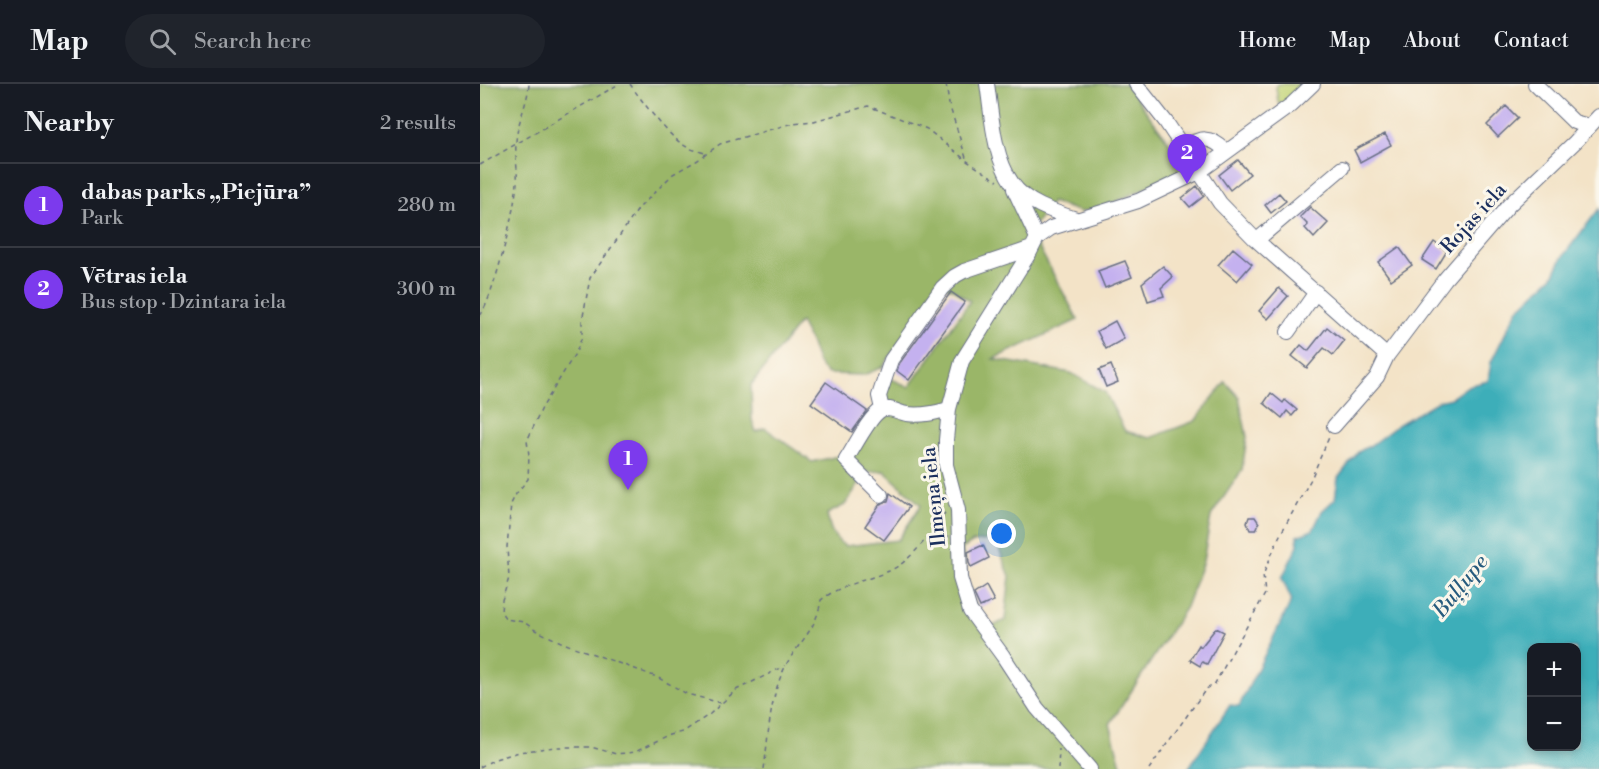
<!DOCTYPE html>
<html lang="en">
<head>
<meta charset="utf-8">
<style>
  body { margin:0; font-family:"Libre Bodoni",serif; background:#20242c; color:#f1f3f6 }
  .controls { position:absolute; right:18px; bottom:18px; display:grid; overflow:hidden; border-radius:12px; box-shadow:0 3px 9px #0003 }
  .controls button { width:54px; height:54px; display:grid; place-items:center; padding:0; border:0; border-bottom:2px solid #363941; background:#171b24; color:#f1f3f6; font:30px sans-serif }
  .you { position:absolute; left:522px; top:450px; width:21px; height:21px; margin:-15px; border:4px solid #fff; border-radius:50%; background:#1a73e8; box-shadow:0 0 0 9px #1a73e833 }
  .badge { display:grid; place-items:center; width:39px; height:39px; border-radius:50%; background:#7c3aed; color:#fff; font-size:20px; font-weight:700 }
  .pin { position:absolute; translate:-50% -50px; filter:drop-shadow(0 2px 3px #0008) }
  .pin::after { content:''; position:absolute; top:32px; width:21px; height:18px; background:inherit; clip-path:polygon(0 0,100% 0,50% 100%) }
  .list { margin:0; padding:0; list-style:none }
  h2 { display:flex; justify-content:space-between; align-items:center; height:78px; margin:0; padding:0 24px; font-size:26px }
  h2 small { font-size:20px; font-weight:400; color:#9ea1a6 }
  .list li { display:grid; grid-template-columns:39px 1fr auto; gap:18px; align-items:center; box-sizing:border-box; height:84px; padding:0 24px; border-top:2px solid #363941 }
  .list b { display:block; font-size:22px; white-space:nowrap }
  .list p { margin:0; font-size:20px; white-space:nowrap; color:#9ea1a6 }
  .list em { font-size:20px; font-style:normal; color:#9ea1a6 }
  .icon { flex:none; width:33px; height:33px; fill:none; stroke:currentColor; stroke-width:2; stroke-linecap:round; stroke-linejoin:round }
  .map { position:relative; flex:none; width:1119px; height:685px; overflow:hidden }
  header { display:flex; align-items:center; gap:36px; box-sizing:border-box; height:84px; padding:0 30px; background:#171b24; border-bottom:2px solid #363941 }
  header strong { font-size:28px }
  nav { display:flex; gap:33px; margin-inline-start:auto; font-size:21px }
  .search { width:420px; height:54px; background:#20242c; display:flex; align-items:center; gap:15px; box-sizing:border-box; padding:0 21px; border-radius:33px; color:#9ea1a6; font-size:22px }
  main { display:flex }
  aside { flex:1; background:#171b24 }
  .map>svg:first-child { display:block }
  .green { fill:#c3d476; stroke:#6f826a; stroke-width:1.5 }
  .forest { fill:#9ab667; stroke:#5a7262; stroke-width:1.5; fill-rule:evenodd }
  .water { fill:#3eaeb9; stroke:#2c6e8c; stroke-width:1.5; fill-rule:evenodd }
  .building { fill:#c4b1ef }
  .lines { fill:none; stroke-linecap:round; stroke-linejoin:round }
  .minor-casing { stroke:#676e83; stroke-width:16 }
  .path { stroke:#676e83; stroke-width:1.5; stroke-dasharray:4.5 4.5; stroke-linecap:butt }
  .minor { stroke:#fff; stroke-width:14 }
  .labels { text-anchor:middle; stroke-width:6; stroke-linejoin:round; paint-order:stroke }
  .street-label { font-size:20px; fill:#1b2f5e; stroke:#fbf7ec }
  .water-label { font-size:21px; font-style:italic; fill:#275b7e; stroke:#fbf7ec }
</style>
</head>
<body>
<header>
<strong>Map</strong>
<div class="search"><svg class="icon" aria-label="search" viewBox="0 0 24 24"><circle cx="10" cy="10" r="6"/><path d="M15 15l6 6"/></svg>Search here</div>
<nav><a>Home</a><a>Map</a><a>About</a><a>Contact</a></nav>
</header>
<main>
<aside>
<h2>Nearby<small>2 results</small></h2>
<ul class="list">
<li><span class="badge">1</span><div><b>dabas parks „Piejūra”</b><p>Park</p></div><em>280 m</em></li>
<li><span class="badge">2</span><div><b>Vētras iela</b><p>Bus stop · Dzintara iela</p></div><em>300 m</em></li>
</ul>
</aside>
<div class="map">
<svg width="1119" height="685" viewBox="0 0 1119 685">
  <rect width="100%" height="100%" fill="#fbf7ec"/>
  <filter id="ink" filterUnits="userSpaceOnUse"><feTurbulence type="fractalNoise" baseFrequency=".0167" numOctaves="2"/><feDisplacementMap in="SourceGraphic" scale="12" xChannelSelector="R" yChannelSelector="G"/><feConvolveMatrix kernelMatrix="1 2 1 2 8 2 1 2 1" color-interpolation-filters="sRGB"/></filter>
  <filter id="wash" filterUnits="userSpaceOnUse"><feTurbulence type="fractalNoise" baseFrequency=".008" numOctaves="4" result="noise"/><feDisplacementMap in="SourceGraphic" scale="24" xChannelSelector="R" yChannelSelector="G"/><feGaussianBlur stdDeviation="1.35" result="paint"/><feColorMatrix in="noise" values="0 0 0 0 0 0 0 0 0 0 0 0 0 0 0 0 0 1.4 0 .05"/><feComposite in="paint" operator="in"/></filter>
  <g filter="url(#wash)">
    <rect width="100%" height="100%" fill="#f3e3c7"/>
    <!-- green -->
    <path class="green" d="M798,0h28l-23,20 -5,-2 -2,-15z"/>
    <!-- forest -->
    <path class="forest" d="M0,0h646l62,84 -86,40 -22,4 -28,-10 -22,29 48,89 -85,39 78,14 34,19 20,39 25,7 45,-17 30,-39 14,15 8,40 -5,33 -31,46 -8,45 -17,46 -76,117 12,45h-642zM459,201l12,3 19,13 -61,86 -26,-12 -7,34 -33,46 -31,7 -47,-34 -9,4 -4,-12 -1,-35 49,-63c3,7 8,15 11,22 4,12 6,22 17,30l36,1 19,-8zM404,387l37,34 -23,35 -53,6c-13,-9 -15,-17 -18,-32l18,-9 21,-33zM515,455l15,37 -5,44 -17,9c-18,-29 -21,-46 -26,-80l11,-7z"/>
    <!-- water -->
    <path class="water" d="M1119,125v560h-411l42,-64 9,1 50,-100 2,-7 -9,-21 16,-33 -1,-9 16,-6 9,-19 13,-12 3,-21 20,-26 13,-7 28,-21 39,-23 13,-3 17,-12 20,-5 3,-19 26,-52 36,-34 10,-20zM1052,564h44v98h-44z"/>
    <g id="blocks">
      <!-- building -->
      <path class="building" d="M1026,22l12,12 -20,19 -11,-12z
        M905,50l6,11 -31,17 -6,-12z
        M758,76l12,14 -20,16 -11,-15z
        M717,102l7,10 -14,11 -8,-9z
        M799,109l7,8 -15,12 -6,-8z
        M830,123l18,16 -14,15 -9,-10 3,-3 -8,-8z
        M954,158l13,9 -11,18 -14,-9z
        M919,163l13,18 -21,15 -13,-18z
        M753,164l19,16 -15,17 -19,-16z
        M645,177l7,16 -27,11 -7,-17z
        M683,182l10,11 -12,11 3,8 -16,5 -6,-18z
        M799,204l9,8 -20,23 -9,-8z
        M471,208l14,10 -56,78 -12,-9 2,-7z
        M635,237l9,18 -18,10 -9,-18z
        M847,243l17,14 -11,14 -9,-7 -17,20 -15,-12 9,-11 7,6z
        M631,281l7,17 -12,5 -7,-17z
        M346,298l41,29 -15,21 -41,-29z
        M791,309l12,10 2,-3 12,10 -5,6 -5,-5 -5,7 -18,-15z
        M410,409l19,14 -25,33 -19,-14 15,-22 8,-3z
        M769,433h6l4,6 -3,7h-6l-3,-7z
        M503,461l6,13 -18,9 -2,-4 -1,-11z
        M506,502l8,15 -14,6 -6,-13z
        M736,544l8,4 -17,32 -5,-2 -2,4 -10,-6 9,-15 2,2z"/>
    </g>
  </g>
  <g filter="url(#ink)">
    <use href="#blocks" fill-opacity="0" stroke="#676e83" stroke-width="1.5"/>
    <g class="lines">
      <defs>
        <path id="minor" d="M507,0c5,32 6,71 25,99 13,20 42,29 64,36
          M656,0l30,38 54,81 34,35 133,118
          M1055,0l39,38 15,4
          M703,64c17,-11 27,-13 43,3
          M534,105l23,49
          M777,156l85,-72
          M808,248l28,-40
          M402,325l-3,-13 12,-36 51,-72 13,-12 9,-5 68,-23
          M854,342l43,-49 10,-21 58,-77 64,-74 66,-63 24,-26
          M401,411l-35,-35c8,-12 23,-43 35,-50 8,-4 18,3 26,4 15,2 28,-1 42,-5
          M610,685l-53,-61 -34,-52 -33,-45 -10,-33 -2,-68 -12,-45v-25l3,-31 13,-48 68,-109 7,-14 14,-10 87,-27 61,-29 92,-67 22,-21"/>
      </defs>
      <!-- minor casing -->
      <use href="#minor" class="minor-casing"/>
      <!-- path -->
      <path class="path" d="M150,0c11,16 40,55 57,63 5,3 12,4 18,6
        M466,0l3,20 18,57
        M0,81l139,-81
        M0,232c14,-20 35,-107 37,-133 1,-13 -2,-27 -1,-41 1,-20 12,-39 13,-58
        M447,452l22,1
        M241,619l-34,-9 -30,-17 -94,-34 -28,-13 -11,-8 -18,-3 -5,-7 1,-12 7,-22 -2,-31 4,-43 5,-10 12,-15 1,-24 -2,-14 15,-33 34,-56 6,-15v-15l8,-44 49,-70 34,-34 25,-14 22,-16 73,-21 21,-2 54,-15 59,23 40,32 31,20
        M0,683l15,-8 24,-7 36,-5h36l25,7 19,-2 36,-17 12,-3 27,-18 26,-24 49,-24
        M284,685c5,-36 5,-71 22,-104 14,-25 30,-34 35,-65 20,-16 45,-19 68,-29 26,-12 41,-39 58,-61
        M578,685l1,-20
        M669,685l57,-80 8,-4 51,-91 -2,-19 16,-38 32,-58 19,-44"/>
      <!-- minor -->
      <use href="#minor" class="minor"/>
    </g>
  </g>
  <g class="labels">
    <!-- street labels -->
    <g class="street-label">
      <text transform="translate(993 134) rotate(-48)" y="7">Rojas iela</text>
      <text transform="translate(453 413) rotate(-96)" y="7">Ilmeņa iela</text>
    </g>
    <!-- water labels -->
    <g class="water-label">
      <text transform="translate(980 502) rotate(-51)" y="7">Buļļupe</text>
    </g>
  </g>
</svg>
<div class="controls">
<button>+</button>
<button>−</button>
</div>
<div class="you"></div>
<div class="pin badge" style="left:148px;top:406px">1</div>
<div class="pin badge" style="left:707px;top:100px">2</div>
</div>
</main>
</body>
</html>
